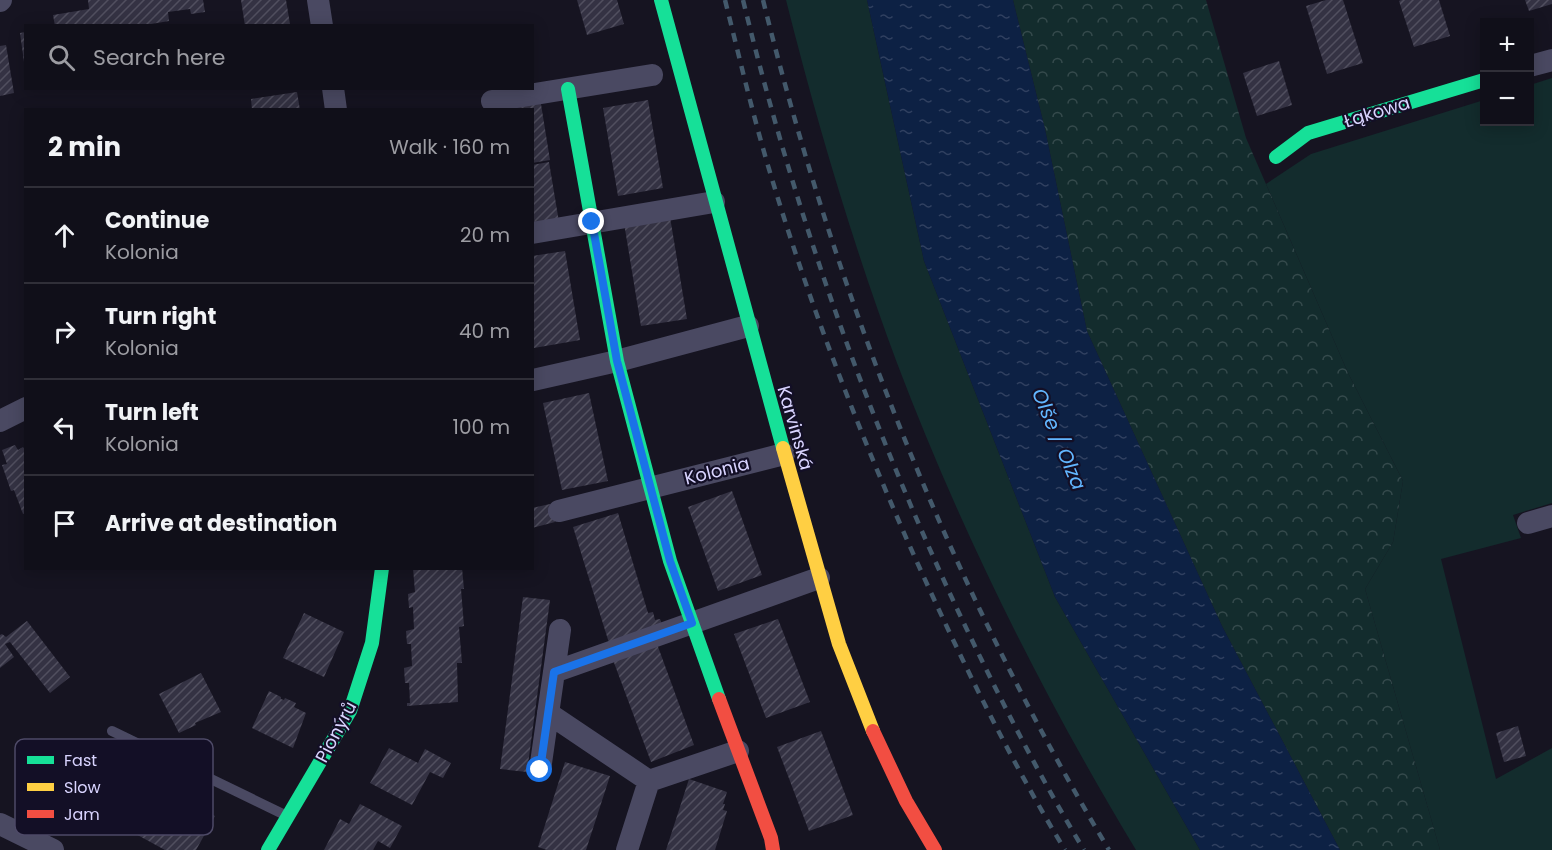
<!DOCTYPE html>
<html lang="en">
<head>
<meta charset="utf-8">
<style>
  body { margin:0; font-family:Poppins,sans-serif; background:#1e1d26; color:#f1f3f6 }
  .controls { position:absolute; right:18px; top:18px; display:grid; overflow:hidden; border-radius:0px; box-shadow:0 3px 15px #0003 }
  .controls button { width:54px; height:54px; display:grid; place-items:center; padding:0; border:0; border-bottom:2px solid #302f38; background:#100f19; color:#f1f3f6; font:30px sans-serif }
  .stop { position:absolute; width:18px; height:18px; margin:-14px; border:4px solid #1a73e8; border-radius:50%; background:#fff }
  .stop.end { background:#1a73e8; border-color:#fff; box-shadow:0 2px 6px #0008 }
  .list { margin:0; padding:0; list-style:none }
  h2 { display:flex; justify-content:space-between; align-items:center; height:78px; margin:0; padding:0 24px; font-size:26px }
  h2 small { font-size:20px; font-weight:400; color:#9c9ca2 }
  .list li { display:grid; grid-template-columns:39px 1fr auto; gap:18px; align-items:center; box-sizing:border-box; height:96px; padding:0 24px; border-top:2px solid #302f38 }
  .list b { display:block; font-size:22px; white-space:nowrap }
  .list p { margin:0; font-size:20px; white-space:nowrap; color:#9c9ca2 }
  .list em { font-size:20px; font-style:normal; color:#9c9ca2 }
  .icon { flex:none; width:33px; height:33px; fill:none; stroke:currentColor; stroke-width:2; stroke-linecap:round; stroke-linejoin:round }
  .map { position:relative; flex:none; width:1552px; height:850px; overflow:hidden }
  .search { position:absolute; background:#100f19; box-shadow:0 3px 15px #0003; left:24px; top:24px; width:510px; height:66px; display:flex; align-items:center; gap:15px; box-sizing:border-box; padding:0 21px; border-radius:0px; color:#9c9ca2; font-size:22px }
  .panel { position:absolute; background:#100f19; box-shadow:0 3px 15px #0003; left:24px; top:108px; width:510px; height:462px; border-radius:0px }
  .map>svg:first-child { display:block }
  .grass { fill:#132c2d }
  .forest { fill:url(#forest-crowns) }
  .water { fill:url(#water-ripples) }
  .building { fill:url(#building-hatch) }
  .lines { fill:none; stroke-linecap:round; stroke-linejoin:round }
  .lane { stroke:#4a4962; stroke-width:10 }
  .street { stroke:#4a4962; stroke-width:22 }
  .fast { stroke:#16e098; stroke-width:14 }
  .slow { stroke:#ffcf43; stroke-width:14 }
  .jam { stroke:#f24e42; stroke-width:14 }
  .rail { stroke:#43596b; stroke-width:4.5; stroke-dasharray:9 8; stroke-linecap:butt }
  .route { stroke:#1a73e8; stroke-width:8 }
  .labels { text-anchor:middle; stroke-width:4.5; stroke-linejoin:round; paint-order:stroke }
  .street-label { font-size:18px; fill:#d9d4ff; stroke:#130f26 }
  .water-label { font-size:20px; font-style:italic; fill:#62b6ff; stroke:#130f26 }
  .key { fill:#130f26; stroke:#4e4a67; stroke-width:1.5 }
  .key-label { font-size:16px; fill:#d9d4ff }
</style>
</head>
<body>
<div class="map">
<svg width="1552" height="850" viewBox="0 0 1552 850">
  <defs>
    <pattern id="forest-crowns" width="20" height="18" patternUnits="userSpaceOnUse" patternTransform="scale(1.5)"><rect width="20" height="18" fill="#132c2d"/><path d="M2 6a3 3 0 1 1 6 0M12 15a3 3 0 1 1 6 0" fill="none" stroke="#354a4c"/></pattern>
    <pattern id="water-ripples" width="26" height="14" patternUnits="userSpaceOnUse" patternTransform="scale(1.5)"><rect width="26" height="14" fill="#0d2144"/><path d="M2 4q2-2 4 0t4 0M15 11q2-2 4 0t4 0" fill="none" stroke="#304060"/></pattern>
    <pattern id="building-hatch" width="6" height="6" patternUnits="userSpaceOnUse" patternTransform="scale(1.5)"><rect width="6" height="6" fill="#343243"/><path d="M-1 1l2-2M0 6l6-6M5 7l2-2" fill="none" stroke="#514f5f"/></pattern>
  </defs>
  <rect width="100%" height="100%" fill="#161421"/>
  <!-- grass -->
  <path class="grass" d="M786,0h81l57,261 131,336 145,253h-64c-93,-154 -175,-318 -239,-487 -44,-118 -80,-240 -111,-363z
    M1552,78v425l-39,12 8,23 -80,21 55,220 56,-31v102h-112l-75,-261 28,-47 10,-61 -55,-108 -82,-189 45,-30 173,-54v22h46v-37z"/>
  <!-- forest -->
  <path class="forest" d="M1013,0h193l40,138 102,235 55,108 -10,61 -28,47 75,261h-100l-118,-224 -135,-295 -42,-202z"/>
  <!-- water -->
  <path class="water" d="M867,0h146l32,129 42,202 135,295 118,224h-140l-145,-253 -131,-336z"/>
  <!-- building -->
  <path class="building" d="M88,0h115l2,12 -14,2 -1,-5 -22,3 1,9 -30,5h-84l-2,-11 36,-6z
    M241,0h45l4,24 -45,2z
    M577,0h40l7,24 -37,11z
    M1326,0h17l20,63 -36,11 -21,-68z
    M1401,0h38l11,36 -36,11 -15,-46z
    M1525,0h27v4l-23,7z
    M26,32v30h-2l-4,-29z
    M6,45l8,48 -14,3v-50z
    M1279,61l13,44 -35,11 -14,-43z
    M297,92l3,18h-48l-1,-11z
    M540,98l10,62 -18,3v-53h-33z
    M648,100l15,88 -45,8 -15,-88z
    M549,162l10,60 -24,3 -1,-6 -2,1v-55z
    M670,217l17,102 -46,7 -17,-103z
    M565,251l15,89 -46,8 -2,-92z
    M589,393l19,88 -46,9 -19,-87z
    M15,445l3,5 5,-3 3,4v62l-3,1 -9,-24 -3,1 -9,-26 5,-1 -5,-14z
    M732,491l30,84 -44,16 -30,-84z
    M550,504l5,18 -23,6v-20z
    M618,513l30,100 5,-1 2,8 5,-1 2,5 -53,19 -36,-116z
    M413,568h49l2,21h-3l3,37 -5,1 3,36h-5l1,39 -51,4v-3h3l-1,-20h-4l-1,-15 8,-2 -1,-22h-4l-1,-13 8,-2 -1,-22 -4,1 -1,-14 7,-2z
    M523,597l27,3 -23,172 -27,-3z
    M304,613l40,19 -20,45 -41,-19z
    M778,619l32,83 -44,16 -32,-84z
    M27,621l43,56 -20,16 -40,-51 -5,2 9,13 -14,11v-33l2,-1 4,3z
    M657,644l37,101 -43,17 -38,-102z
    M201,673l20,39 -26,11 1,2 -17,8 -20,-39z
    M269,691l12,6v2l3,1 1,-2 11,5 -2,4 12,6 -13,35 -41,-20z
    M1518,726l8,30 -22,6 -8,-29z
    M821,731l32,84 -44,16 -32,-84z
    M389,748l29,15 7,-14 26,14 -8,15 -13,-6 -18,33 -42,-22z
    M114,761l101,55 -19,34h-31l-77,-42z
    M565,762l45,14 -24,74h-39l-9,-3z
    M689,779l38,13 -4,12h2l-2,6 4,1 -12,39h-49z
    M360,804l42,22 -12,22 -12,-7 -5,9h-49l16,-31 9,5z"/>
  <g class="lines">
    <!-- lane -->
    <path class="lane" d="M112,731l173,84"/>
    <!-- street -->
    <path class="street" d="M318,0l4,26
      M0,1l1,-1
      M1530,66l22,-6
      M333,88l3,22
      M492,101l160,-26
      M532,233l182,-31
      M533,380l84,-19 131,-35
      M0,421l26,-13
      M559,511l225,-57
      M1528,523l24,-7
      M554,672l265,-94
      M548,713l101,68
      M540,770l20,-140
      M0,824l53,26
      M627,850l22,-69 89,-30"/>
    <!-- fast -->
    <path class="fast" d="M661,0l122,448
      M568,89l49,272 53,200 49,138
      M1276,157l32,-24 176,-53
      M268,850l82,-139 22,-68 10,-75"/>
    <!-- slow -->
    <path class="slow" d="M783,448l56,196 34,87"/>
    <!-- jam -->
    <path class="jam" d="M719,699l52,139 2,12
      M873,731l33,70 29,49"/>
    <!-- rail -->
    <path class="rail" d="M725,0c15,60 29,120 47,179 37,123 84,245 136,363 47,105 97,209 157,308
      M743,0c52,213 123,415 216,613 38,80 79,161 125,237
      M763,0c74,299 187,585 346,850"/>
  </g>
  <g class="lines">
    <!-- route -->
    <path class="route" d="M540,770l14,-98 138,-49 -22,-62 -53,-200 -25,-139"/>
  </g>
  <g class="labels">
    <!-- street labels -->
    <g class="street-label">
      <text transform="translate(1377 112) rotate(-17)" y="6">Łąkowa</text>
      <text transform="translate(795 428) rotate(74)" y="6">Karvinská</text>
      <text transform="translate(717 471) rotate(-14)" y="6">Kolonia</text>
      <text transform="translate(336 732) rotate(-62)" y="6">Pionýrů</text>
    </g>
    <!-- water labels -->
    <g class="water-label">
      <text transform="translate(1059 439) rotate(67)" y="7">Olše / Olza</text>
    </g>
  </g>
  <!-- legend -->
  <rect x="15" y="739" width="198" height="96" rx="9" class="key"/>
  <rect x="27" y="756" width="27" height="8" fill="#16e098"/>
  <rect x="27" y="783" width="27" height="8" fill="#ffcf43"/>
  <rect x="27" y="810" width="27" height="8" fill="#f24e42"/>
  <g class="key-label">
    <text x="64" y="766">Fast</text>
    <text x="64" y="793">Slow</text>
    <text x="64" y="820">Jam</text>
  </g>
</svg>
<div class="controls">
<button>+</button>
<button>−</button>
</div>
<div class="stop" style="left:540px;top:770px"></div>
<div class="stop end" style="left:592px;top:222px"></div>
<div class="search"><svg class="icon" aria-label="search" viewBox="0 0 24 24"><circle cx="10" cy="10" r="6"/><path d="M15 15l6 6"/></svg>Search here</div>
<section class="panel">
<h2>2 min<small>Walk · 160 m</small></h2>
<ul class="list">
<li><svg class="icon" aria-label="ahead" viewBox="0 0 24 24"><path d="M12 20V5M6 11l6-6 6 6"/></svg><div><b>Continue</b><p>Kolonia</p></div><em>20 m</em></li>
<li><svg class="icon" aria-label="right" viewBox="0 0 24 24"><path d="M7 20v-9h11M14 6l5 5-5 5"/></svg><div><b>Turn right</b><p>Kolonia</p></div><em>40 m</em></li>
<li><svg class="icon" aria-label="left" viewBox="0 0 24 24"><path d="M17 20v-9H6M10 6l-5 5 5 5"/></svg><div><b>Turn left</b><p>Kolonia</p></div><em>100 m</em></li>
<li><svg class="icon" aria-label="arrive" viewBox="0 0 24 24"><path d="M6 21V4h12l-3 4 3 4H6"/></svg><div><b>Arrive at destination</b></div></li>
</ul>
</section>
</div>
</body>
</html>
